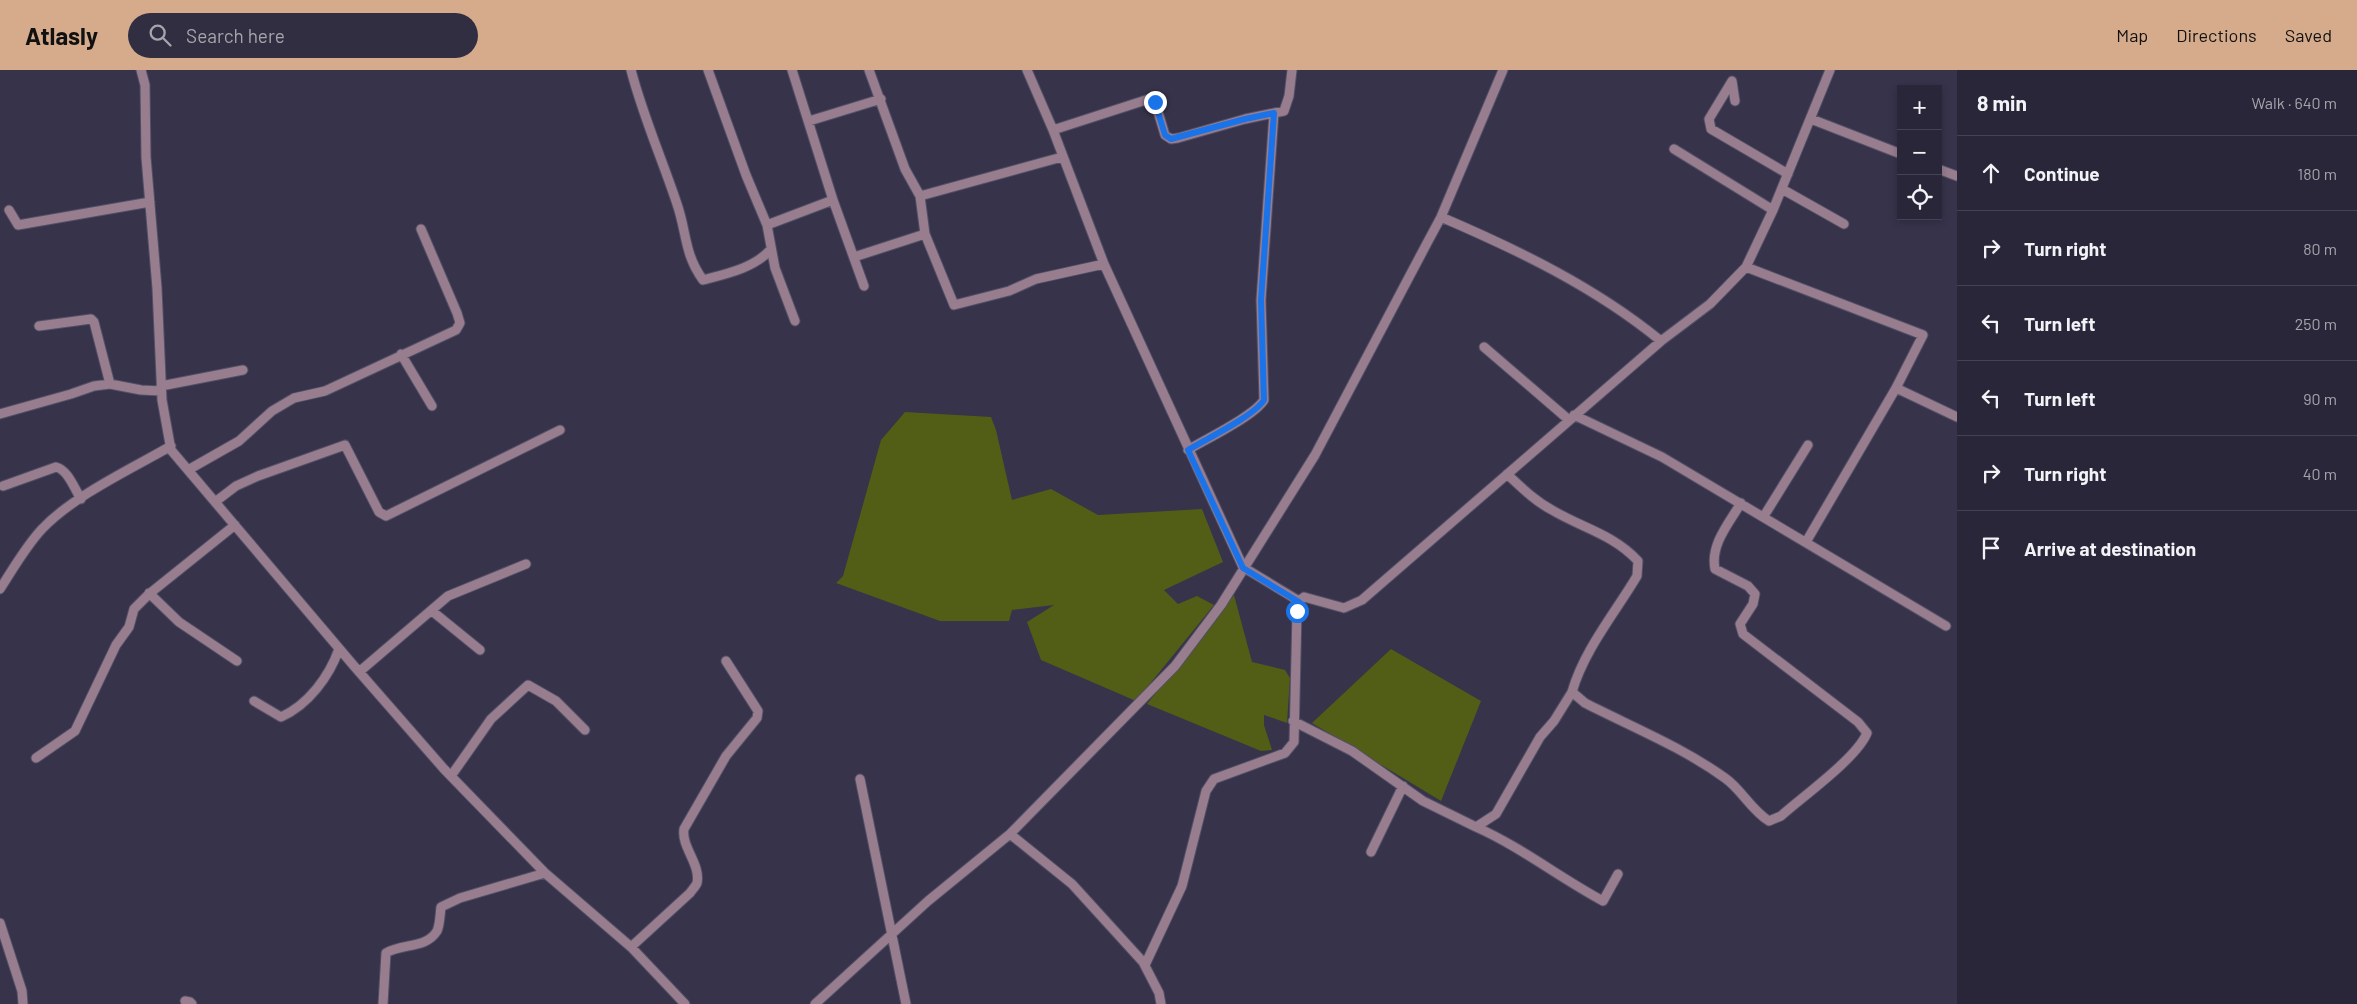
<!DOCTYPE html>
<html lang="en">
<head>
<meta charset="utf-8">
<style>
  body { margin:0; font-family:Barlow,sans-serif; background:#302e40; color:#f1f3f6 }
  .controls { position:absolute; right:15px; top:15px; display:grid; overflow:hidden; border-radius:0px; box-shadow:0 2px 8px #0003 }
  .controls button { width:45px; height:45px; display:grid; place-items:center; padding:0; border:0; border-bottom:1px solid #444353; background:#282638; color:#f1f3f6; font:25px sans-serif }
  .stop { position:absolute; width:15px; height:15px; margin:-11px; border:4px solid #1a73e8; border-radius:50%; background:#fff }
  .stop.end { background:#1a73e8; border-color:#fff; box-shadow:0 1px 5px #0008 }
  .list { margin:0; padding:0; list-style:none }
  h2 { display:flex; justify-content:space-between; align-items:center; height:65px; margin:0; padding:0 20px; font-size:21px }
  h2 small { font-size:16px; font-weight:400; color:#a5a5ae }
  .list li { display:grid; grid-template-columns:32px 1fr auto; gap:15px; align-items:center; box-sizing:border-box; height:75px; padding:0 20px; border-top:1px solid #444353 }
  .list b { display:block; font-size:19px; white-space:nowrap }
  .list em { font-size:16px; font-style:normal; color:#a5a5ae }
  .icon { flex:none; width:28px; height:28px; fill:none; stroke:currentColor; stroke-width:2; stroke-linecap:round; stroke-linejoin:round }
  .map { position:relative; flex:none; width:1957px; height:934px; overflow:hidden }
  header { display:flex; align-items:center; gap:30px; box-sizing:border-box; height:70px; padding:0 25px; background:#d6ab8b; color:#111 }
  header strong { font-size:24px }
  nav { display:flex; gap:28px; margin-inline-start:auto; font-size:18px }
  .search { width:350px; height:45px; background:#302e40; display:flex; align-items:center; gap:12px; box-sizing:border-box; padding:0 18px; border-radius:28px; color:#a5a5ae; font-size:19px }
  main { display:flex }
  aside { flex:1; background:#282638 }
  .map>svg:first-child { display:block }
  .green { fill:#525d16 }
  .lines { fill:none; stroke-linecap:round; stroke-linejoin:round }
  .minor-casing { stroke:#525066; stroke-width:11 }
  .minor { stroke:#987d8f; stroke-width:9 }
  .route { stroke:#1a73e8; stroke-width:6 }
</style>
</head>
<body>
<header>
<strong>Atlasly</strong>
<div class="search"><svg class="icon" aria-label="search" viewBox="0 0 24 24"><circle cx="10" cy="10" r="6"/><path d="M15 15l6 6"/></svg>Search here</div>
<nav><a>Map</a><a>Directions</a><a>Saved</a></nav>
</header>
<main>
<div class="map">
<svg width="1957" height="934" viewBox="0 0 1957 934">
  <rect width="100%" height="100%" fill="#36334b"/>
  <!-- green -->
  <path class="green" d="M905,342l86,5 5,13 16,70 39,-11 47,26 104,-6 21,53 -59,28 14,14 19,-8 17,9 -78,96 -95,-41 -14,-38 27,-17 -42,5 -3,11h-69l-104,-38 7,-7 38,-136z
    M1234,525l18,67 33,8 5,8 -3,45 -23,-8v10l8,25 -11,1 -114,-47z
    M1391,579l90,52 -40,100 -129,-78z"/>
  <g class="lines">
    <defs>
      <path id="minor" d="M141,0l4,15 1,72 11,131 5,112 9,50 183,216 90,103 101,104 86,74 54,57
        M631,0c12,46 31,89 46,134 10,29 7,50 26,76 23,-6 52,-12 68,-31
        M708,0l38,105 21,50 8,43 20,53
        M792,0l41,130 31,86
        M869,0l36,99 15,27 5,38 29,71 55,-14 27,-12 68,-15
        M1027,0l26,60 51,134 139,303 56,34
        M1735,31l-3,-20 -23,38 2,10 77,45
        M1811,49l90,35
        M809,51l72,-22
        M1053,60l96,-31 6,3 10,33 6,4 7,-1 67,-19 39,-8 5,-15 3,-26
        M1674,79l99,61
        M1938,99l19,7
        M1782,119l62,35
        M920,126l142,-39
        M9,140l9,15 132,-23
        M1441,147c77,33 154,70 220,124
        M767,155l66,-25
        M854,187l71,-23
        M1746,197l27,-57 57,-140
        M39,256l52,-7 3,3 16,62 31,6 20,1
        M1484,277l85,73
        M401,284l31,52
        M161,316l82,-16
        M1896,318l61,29
        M0,344l71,-20 23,-8 16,-2
        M1574,345l88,42 284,169
        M1188,380c18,-11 66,-34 76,-50l-3,-100 13,-187
        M188,400l51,-29 33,-30 22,-13 31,-7 131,-61 4,-7 -3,-10 -36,-84
        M1507,404c15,14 28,27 45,36 30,18 61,24 86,51l-1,15c-22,37 -53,74 -65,116l13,11c47,24 97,44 140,75 17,12 26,32 44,43l12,-5c21,-19 76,-58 86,-83l-9,-11 -115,-88 -3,-10 13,-20 2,-10 -7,-8 -33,-17c-5,-24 14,-46 26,-66
        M3,416l53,-19c12,3 18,21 25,32
        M215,432l21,-16 22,-10 87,-31 34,67 7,4 174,-86
        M1764,446l44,-71
        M0,519c13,-20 26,-43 42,-60 31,-33 89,-60 129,-83
        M149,523l30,29 58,39
        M432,541l48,39
        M359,602l89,-76 78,-32
        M1572,622l-18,29 -14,16 -44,77 -20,13c45,20 84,51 127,74l15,-27
        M254,631l27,16c27,-12 48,-40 58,-68
        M1293,651l59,30 71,50 53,26
        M36,688l39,-27 41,-86 13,-18 5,-18 15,-15 86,-69
        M451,706l40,-57 37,-34 28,16 29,29
        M860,709l46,225
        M1010,764l62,50 71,78 16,31 2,11
        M1371,782l32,-66
        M0,853l22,68 1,13
        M631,877l59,-54c2,-3 6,-7 7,-10 4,-19 -16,-36 -13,-54l42,-73 31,-38 1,-7 -32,-50
        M1145,895l37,-79 24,-95 8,-12 71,-26 9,-11 3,-131 2,-10 5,-4 40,11 18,-8 299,-259 49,-37 36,-37 177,68 -27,53 -90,154
        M185,931l5,1 2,2
        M383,934l3,-51c16,-10 40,-4 51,-22 3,-6 3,-17 4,-24l19,-9 85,-25
        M815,934l113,-103 82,-67 165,-168 46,-61 94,-150 111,-210 15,-28 62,-147"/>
    </defs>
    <!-- minor casing -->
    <use href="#minor" class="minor-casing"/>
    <!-- minor -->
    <use href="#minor" class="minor"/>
  </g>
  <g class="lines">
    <!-- route -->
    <path class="route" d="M1155,32l10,33 6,4 74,-20 29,-6 -13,187 3,100c-10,16 -58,39 -76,50l55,118 56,34 -2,9"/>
  </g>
</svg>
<div class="controls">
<button>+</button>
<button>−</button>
<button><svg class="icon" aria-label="locate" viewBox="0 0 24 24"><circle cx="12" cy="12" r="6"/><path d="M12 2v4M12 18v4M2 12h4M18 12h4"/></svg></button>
</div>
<div class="stop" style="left:1297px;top:541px"></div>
<div class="stop end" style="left:1155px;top:32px"></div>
</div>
<aside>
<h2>8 min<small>Walk · 640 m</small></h2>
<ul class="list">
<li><svg class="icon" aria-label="ahead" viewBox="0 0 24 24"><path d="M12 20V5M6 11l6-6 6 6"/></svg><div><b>Continue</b></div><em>180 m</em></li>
<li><svg class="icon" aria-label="right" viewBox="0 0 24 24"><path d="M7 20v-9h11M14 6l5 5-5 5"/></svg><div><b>Turn right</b></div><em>80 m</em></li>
<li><svg class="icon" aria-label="left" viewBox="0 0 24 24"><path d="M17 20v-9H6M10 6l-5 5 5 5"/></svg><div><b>Turn left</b></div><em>250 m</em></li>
<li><svg class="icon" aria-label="left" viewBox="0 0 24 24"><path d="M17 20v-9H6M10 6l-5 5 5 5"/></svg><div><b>Turn left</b></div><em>90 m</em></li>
<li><svg class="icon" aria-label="right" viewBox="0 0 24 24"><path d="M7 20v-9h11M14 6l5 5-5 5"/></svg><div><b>Turn right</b></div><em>40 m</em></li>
<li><svg class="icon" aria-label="arrive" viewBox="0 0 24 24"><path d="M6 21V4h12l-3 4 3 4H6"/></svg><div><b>Arrive at destination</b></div></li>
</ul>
</aside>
</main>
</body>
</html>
